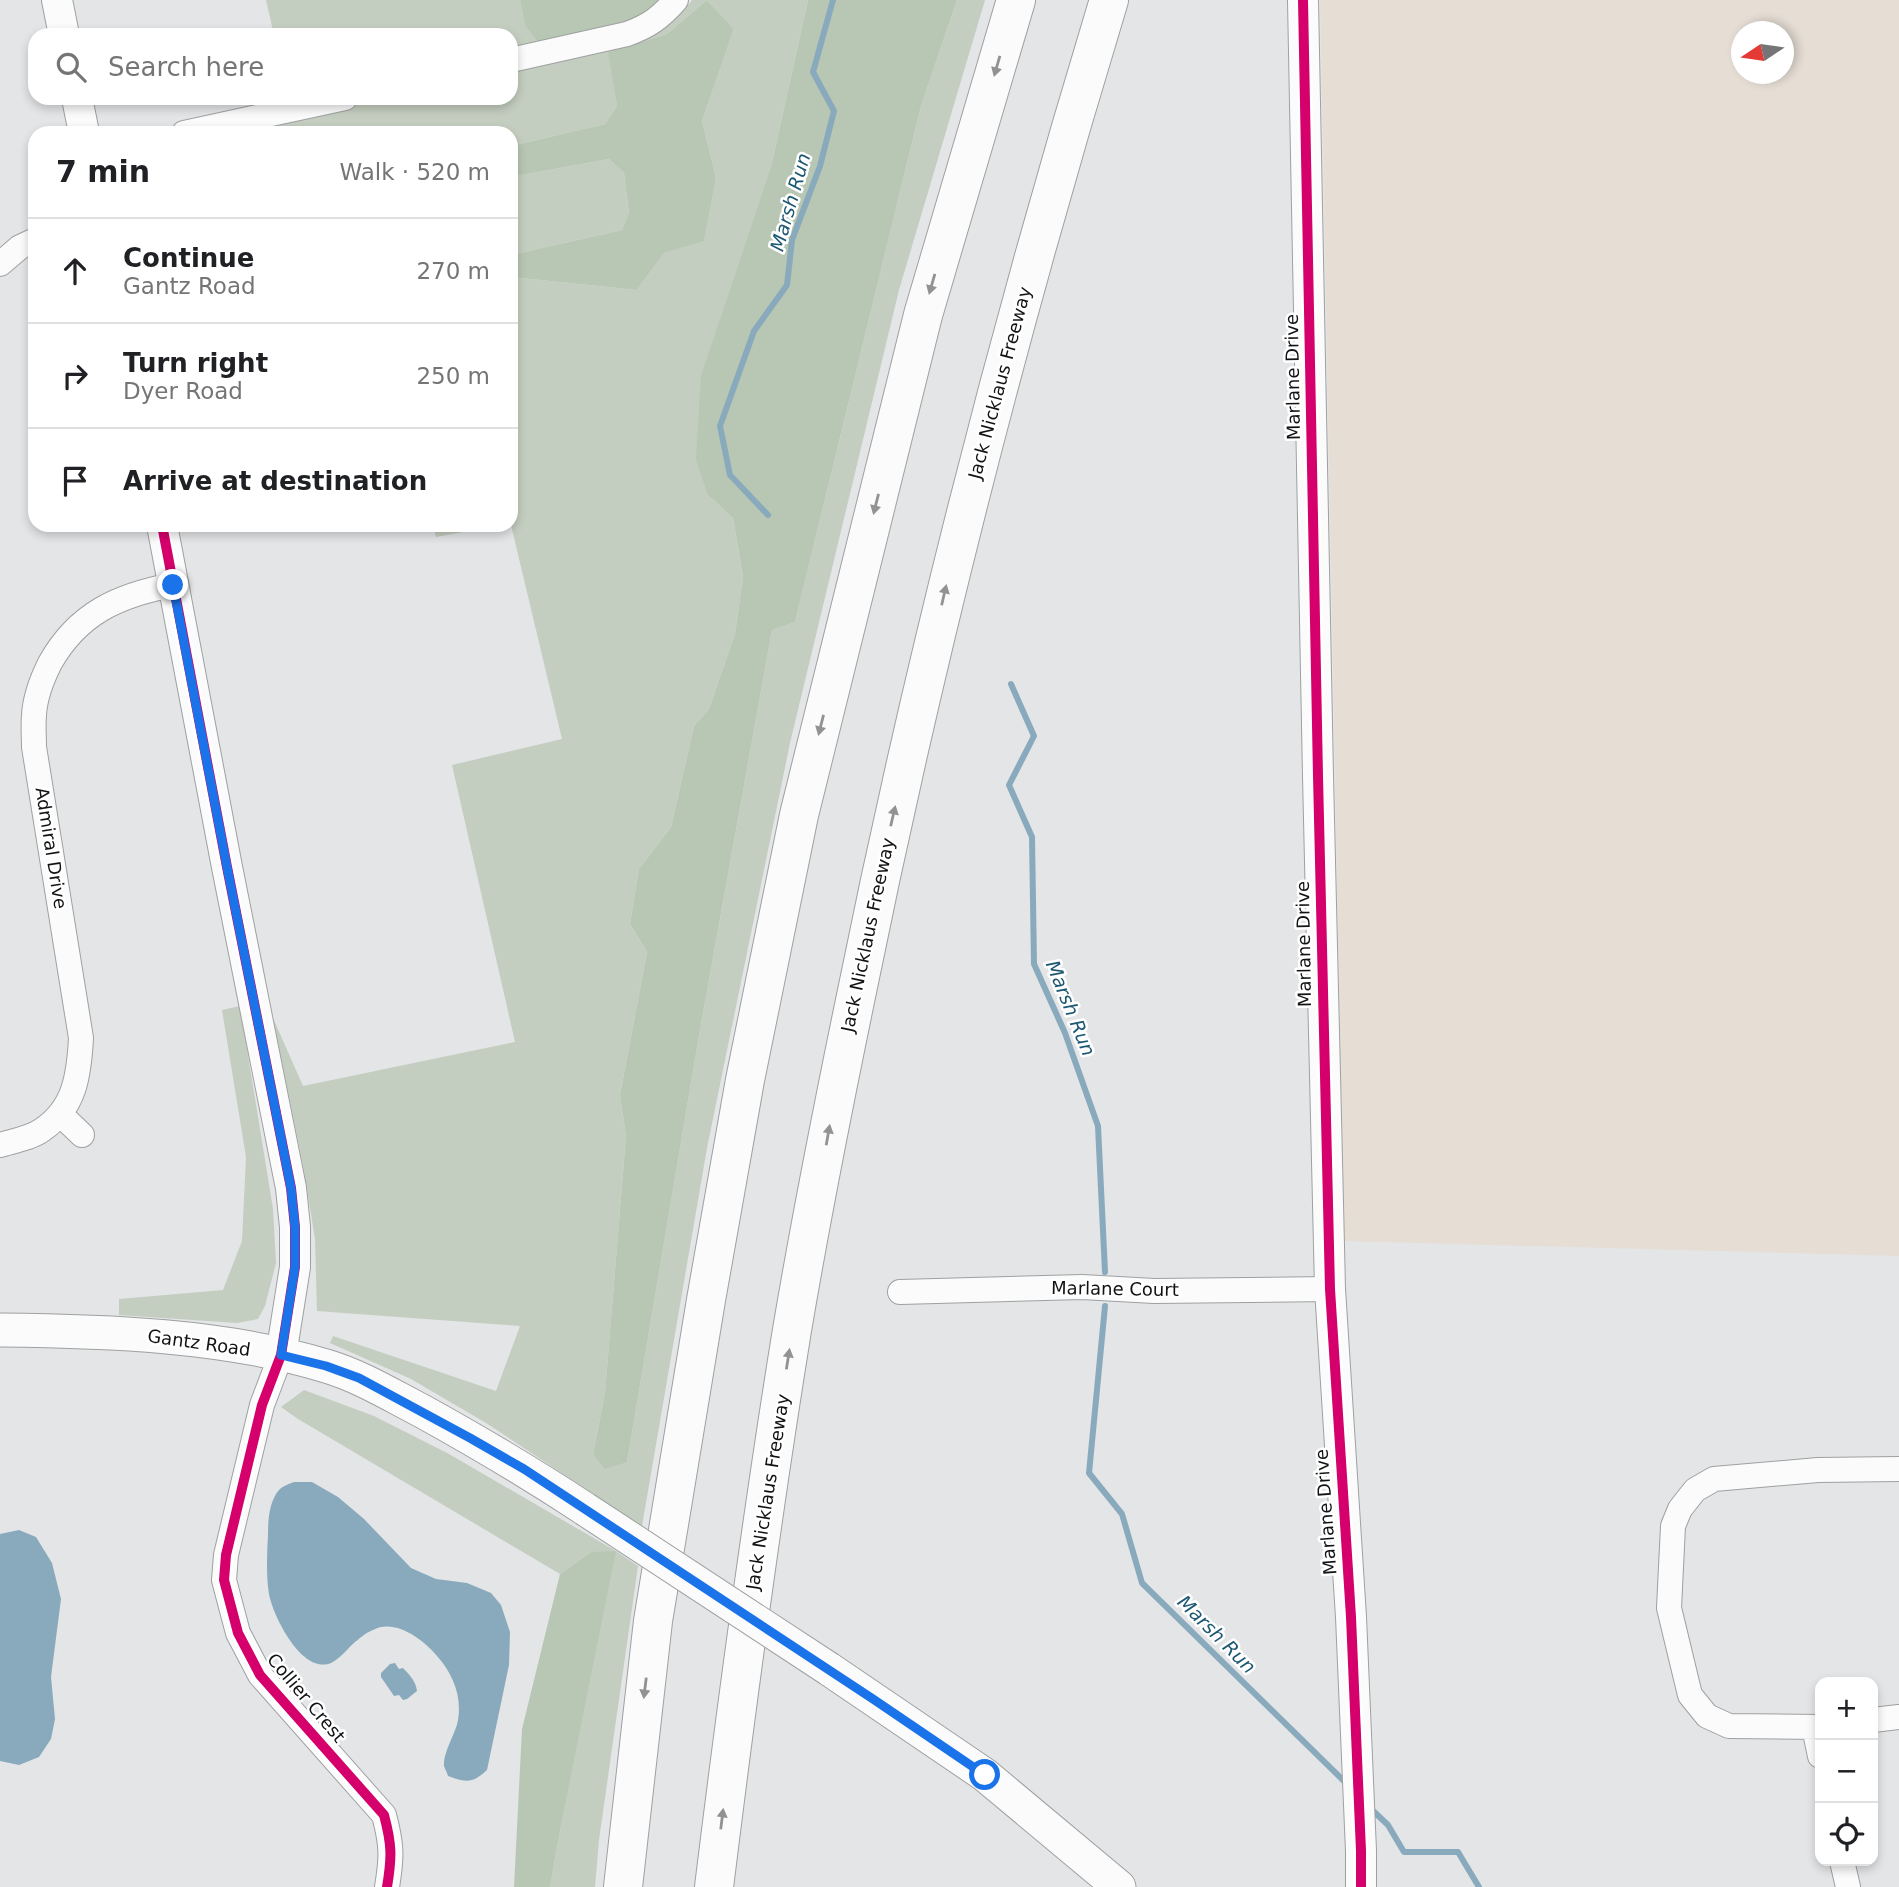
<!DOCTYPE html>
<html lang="en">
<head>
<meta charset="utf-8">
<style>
  body { margin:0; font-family:"DejaVu Sans",sans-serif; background:#f2f2f2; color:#202124 }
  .controls { position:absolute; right:21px; bottom:21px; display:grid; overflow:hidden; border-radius:14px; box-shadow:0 4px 10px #0003 }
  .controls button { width:63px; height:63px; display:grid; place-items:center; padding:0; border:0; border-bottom:2px solid #e0e0e0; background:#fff; color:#202124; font:35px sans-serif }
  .compass { position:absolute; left:1731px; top:21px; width:63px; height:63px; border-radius:50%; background:#fff; box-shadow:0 4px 10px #0003; rotate:257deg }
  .stop { position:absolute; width:21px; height:21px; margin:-16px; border:5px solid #1a73e8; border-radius:50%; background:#fff }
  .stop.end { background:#1a73e8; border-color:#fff; box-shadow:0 2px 7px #0008 }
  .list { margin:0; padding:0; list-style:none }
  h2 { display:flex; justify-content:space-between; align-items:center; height:91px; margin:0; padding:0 28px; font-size:30px }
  h2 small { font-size:23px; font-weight:400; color:#757577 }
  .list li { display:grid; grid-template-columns:46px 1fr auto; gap:21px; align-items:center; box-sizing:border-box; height:105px; padding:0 28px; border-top:2px solid #e0e0e0 }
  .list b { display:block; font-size:26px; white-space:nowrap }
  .list p { margin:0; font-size:23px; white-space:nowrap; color:#757577 }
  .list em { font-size:23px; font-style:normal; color:#757577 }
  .icon { flex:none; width:38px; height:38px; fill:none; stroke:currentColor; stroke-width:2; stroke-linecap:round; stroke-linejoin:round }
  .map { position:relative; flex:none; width:1899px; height:1887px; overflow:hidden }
  .search { position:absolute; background:#fff; box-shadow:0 4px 10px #0003; left:28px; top:28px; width:490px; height:77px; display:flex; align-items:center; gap:18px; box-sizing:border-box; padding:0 24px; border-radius:21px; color:#757577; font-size:26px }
  .panel { position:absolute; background:#fff; box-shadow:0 4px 10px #0003; left:28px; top:126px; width:490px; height:406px; border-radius:21px }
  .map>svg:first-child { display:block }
  .industrial { fill:#e6ded5; fill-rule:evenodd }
  .green { fill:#c4cec0 }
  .forest { fill:#b8c7b3 }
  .water { fill:#89aabc }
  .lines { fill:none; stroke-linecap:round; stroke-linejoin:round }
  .stream { stroke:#89aabc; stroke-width:6 }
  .minor-casing { stroke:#9ea0a1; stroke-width:26 }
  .tertiary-casing { stroke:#9ea0a1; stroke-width:32 }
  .secondary-casing { stroke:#9ea0a1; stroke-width:35 }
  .motorway-casing { stroke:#9ea0a1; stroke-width:40 }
  .minor { stroke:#fbfbfb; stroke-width:24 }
  .tertiary { stroke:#fbfbfb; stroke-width:30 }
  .secondary { stroke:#fbfbfb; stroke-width:33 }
  .motorway { stroke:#fbfbfb; stroke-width:38 }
  .secondary-bridge-casing { stroke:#9ea0a1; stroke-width:35; stroke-linecap:butt }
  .secondary-bridge { stroke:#fbfbfb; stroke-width:33 }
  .cycleway-casing { stroke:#fff; stroke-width:15 }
  .cycleway { stroke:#d6006c; stroke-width:10 }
  .oneway { fill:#929293 }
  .route { stroke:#1a73e8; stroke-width:9 }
  .labels { text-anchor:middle; stroke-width:5; stroke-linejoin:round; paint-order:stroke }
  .street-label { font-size:18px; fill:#111213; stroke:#fff }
  .water-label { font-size:19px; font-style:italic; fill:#1c5872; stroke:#fff }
</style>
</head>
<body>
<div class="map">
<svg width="1899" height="1887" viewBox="0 0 1899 1887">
  <rect width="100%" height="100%" fill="#e3e5e7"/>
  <!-- industrial -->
  <path class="industrial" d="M1320,0h579v1256l-555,-15zM1742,32h42v42h-42z"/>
  <!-- green -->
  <path class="green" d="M266,0h254l5,26 16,20 -30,6v-17h-237z
    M692,0h116l-37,167 -63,328 25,23 10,59 -8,57 -26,75 -15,17 -23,101 -32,42 -9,55 17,28 -27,143 6,41 -21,257 -12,61 34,8 73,-432 72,-400 23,-8 126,-516 36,-106h28l-86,290 -109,453 -83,405 -65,378 -156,-103 -75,-44 -81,-36 3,-7 163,55 24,-65 -203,-15 -2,-72 -12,-74 -30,-147 30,68 212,-44 -63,-277 110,-26 -51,-214v-248l126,13 27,-37 40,-13 12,-62 -14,-57 32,-92 -27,-29 -40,34 -58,18 8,54 -12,18 -94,22v-13h-246l-1,-6 119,-29h128v-30l150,-40 29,-25z
    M609,159l15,14 5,41 -7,16 -111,25v-78z
    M433,525h69l-66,12z
    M240,1006l33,203 3,54 -11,43 -7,13 -21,4 -118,-8v-16l104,-9 19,-49 4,-84 -24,-147z
    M304,1390l70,26 75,38 167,97 22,15 -39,274 -4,47h-45l13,-72 28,-263 -31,22 -262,-155 -17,-12z"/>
  <!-- forest -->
  <path class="forest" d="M520,0h140l-27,22 -92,24 -16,-20z
    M707,0l27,29 -32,92 14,57 -12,63 -40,12 -27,37 -126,-13v-22l111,-25 7,-17 -5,-40 -15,-14 -98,18v-31l94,-22 12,-18 -9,-54 59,-18z
    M808,0h149l-36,106 -126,516 -23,8 -72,400 -73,432 -22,7 -12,-15 12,-61 21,-257 -6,-41 27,-143 -17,-28 9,-55 32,-42 23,-101 15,-17 26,-75 8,-57 -10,-59 -25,-23 -12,-35 5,-84 70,-209z
    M616,1551l-53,264 -13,72h-36l8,-158 38,-155 31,-22z"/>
  <!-- water -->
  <path class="water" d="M294,1482h18l26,15 26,22 47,49 25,11 31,4 24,10 10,12 9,27 -1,33 -22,105c-14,13 -20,13 -39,6 -1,-4 -3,-7 -4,-10 -1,-14 12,-33 14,-46 4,-24 -5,-46 -21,-64 -13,-16 -42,-38 -64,-26 -6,2 -13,8 -18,12 -8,7 -14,16 -24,21 -29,12 -58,-47 -62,-69 -3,-18 -2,-40 -1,-59 0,-14 1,-35 12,-46 3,-3 9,-5 14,-7z
    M19,1530l17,7 16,26 9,36 -10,78 4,42 -4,20 -12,18 -20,8 -19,-4v-227z
    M395,1663l4,6 4,-1c7,7 13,14 14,23l-10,8 -4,1 -4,-5 -5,1 -13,-19v-4l9,-9z"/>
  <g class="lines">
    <!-- stream -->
    <path class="stream" d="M768,515l-38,-40 -10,-49 34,-95 33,-46 5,-45 28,-74 14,-55 -21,-39 20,-72
      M1011,684l23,52 -25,49 23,52 2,127 31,69 33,93 7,146
      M1105,1306l-16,167 33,41 20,69 205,201
      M1369,1807l19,18 16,27h54l21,35"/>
    <defs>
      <path id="minor" d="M511,60l116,-26c22,-8 33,-16 49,-34
        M184,133l161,-35
        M0,264l20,-17 15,-7
        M60,1114l22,21
        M0,1145c13,-4 31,-7 42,-15 33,-22 37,-55 39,-92l-47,-291c0,-10 -1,-21 0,-32 1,-18 8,-36 16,-52 28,-50 69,-68 123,-78
        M900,1292l182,-5 72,4 176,-2
        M281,1355l-19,50 -36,150 -2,25 14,53 22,42 124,140c8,30 8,42 3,72
        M1873,1720l26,-3
        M1814,1727l6,29
        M1820,1727l-91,-1 -22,-10 -17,-21 -21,-87 4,-82 7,-17 15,-19 19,-11 104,-9 81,-1
        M1842,1861l6,26"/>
      <path id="tertiary" d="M57,0l7,35
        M1303,0l15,776 12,513 21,328 10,234v36
        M77,98l7,35
        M162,525l65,342 64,321 4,39v40l-14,88"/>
      <path id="secondary" d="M0,1330c105,1 225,5 326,36 34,10 65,29 96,45 56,31 110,63 163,98
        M829,1669l156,106 134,112"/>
      <path id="motorway" d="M623,1887l30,-266 53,-321 39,-220 54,-265 124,-500 93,-315
        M714,1887c23,-186 48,-372 78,-557 19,-112 41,-223 64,-334 68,-336 153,-668 253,-996"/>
    </defs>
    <!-- minor casing -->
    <use href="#minor" class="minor-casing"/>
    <!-- tertiary casing -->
    <use href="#tertiary" class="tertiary-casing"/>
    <!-- secondary casing -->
    <use href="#secondary" class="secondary-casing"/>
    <!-- motorway casing -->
    <use href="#motorway" class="motorway-casing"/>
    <!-- minor -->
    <use href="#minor" class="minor"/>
    <!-- tertiary -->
    <use href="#tertiary" class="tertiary"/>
    <!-- secondary -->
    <use href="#secondary" class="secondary"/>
    <!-- motorway -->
    <use href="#motorway" class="motorway"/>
    <defs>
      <path id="secondary-bridge" d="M585,1509l244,160"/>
    </defs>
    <!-- secondary-bridge casing -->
    <use href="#secondary-bridge" class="secondary-bridge-casing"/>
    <!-- secondary-bridge -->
    <use href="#secondary-bridge" class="secondary-bridge"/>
    <defs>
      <path id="cycleway" d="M1303,0l15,776 12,513 21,328 10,234v36
        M162,525l65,342 64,321 4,39v40l-14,88 -19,50 -36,150 -2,25 14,53 22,42 124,140c8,30 8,42 3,72"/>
    </defs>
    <!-- cycleway casing -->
    <use href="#cycleway" class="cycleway-casing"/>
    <!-- cycleway -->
    <use href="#cycleway" class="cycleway"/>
  </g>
  <!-- one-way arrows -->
  <defs><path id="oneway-solid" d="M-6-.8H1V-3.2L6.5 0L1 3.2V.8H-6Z" transform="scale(1.75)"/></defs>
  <g class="oneway">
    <use href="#oneway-solid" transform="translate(997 66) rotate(106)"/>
    <use href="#oneway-solid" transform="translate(932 284) rotate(106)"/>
    <use href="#oneway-solid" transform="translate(876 504) rotate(104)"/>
    <use href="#oneway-solid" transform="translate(944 595) rotate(-77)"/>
    <use href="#oneway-solid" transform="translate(821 725) rotate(104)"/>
    <use href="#oneway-solid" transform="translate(893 816) rotate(-77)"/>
    <use href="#oneway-solid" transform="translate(828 1135) rotate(-80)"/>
    <use href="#oneway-solid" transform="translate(788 1359) rotate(-81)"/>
    <use href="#oneway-solid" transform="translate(645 1688) rotate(97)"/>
    <use href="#oneway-solid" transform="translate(722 1819) rotate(-83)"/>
  </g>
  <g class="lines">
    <!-- route -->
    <path class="route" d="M173,585l54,282 64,321 4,39v40l-14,88 45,11 33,12 111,60 54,31 349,230 112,76"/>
  </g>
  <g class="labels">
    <!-- street labels -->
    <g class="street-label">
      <text transform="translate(1293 377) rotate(-91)" y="6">Marlane Drive</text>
      <text transform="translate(1000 383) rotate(-75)" y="6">Jack Nicklaus Freeway</text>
      <text transform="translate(51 848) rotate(81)" y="6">Admiral Drive</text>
      <text transform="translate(868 935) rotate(-78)" y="6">Jack Nicklaus Freeway</text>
      <text transform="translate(1304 944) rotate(-91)" y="6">Marlane Drive</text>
      <text transform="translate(1115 1289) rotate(1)" y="6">Marlane Court</text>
      <text transform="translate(199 1343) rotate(8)" y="6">Gantz Road</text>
      <text transform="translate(768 1492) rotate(-81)" y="6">Jack Nicklaus Freeway</text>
      <text transform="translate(1326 1512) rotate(-94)" y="6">Marlane Drive</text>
      <text transform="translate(306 1698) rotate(50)" y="6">Collier Crest</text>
    </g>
    <!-- water labels -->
    <g class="water-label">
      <text transform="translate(790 202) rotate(-74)" y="7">Marsh Run</text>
      <text transform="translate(1071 1008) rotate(68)" y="7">Marsh Run</text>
      <text transform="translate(1217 1634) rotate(45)" y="7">Marsh Run</text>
    </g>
  </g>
</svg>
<div class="controls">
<button>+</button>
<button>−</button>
<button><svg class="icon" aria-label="locate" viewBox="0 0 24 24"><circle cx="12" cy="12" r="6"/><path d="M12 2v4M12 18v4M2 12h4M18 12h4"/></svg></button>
</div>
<svg class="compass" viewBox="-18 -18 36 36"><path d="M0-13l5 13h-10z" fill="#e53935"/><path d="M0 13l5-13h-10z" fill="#757577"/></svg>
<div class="stop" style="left:985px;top:1775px"></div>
<div class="stop end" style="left:173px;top:585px"></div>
<div class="search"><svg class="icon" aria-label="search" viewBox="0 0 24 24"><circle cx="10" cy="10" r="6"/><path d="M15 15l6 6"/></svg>Search here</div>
<section class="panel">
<h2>7 min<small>Walk · 520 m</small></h2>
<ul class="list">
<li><svg class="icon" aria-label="ahead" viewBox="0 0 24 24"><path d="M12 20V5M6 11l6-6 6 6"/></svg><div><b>Continue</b><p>Gantz Road</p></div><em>270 m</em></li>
<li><svg class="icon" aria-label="right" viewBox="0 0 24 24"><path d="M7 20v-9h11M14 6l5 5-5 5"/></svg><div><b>Turn right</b><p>Dyer Road</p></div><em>250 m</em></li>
<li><svg class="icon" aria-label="arrive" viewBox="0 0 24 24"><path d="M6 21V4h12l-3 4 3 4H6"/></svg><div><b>Arrive at destination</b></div></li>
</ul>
</section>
</div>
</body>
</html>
